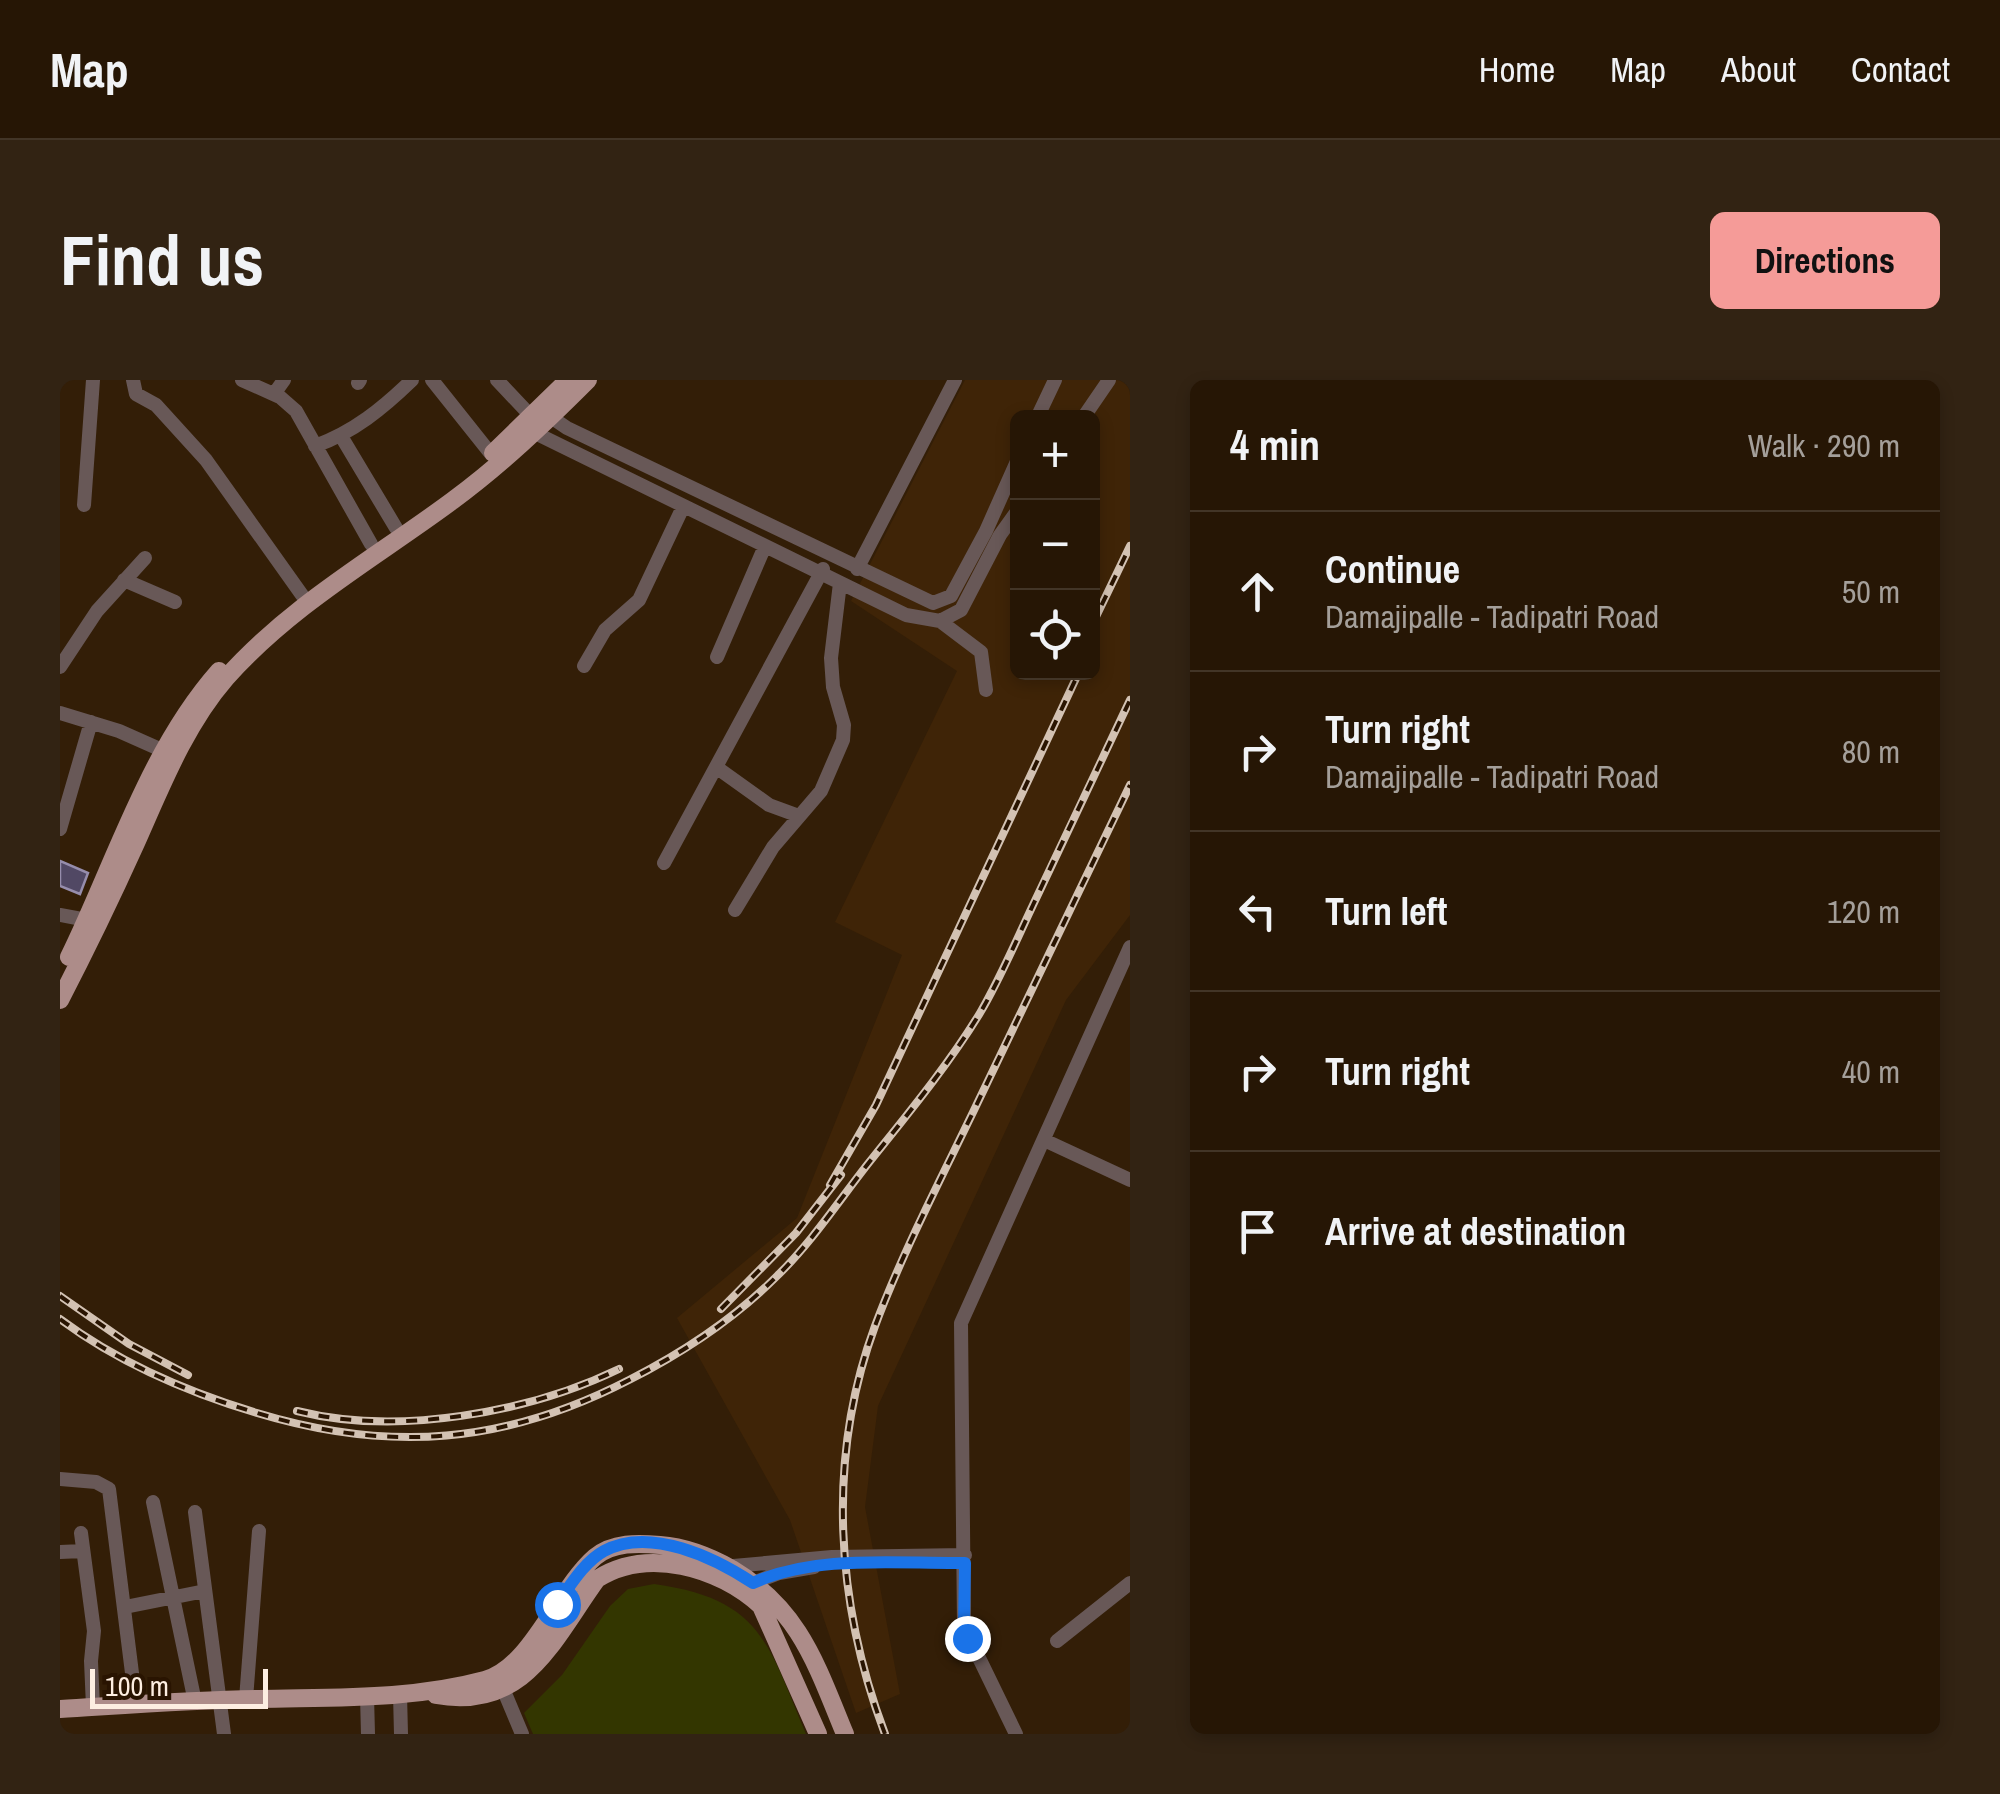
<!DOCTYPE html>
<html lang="en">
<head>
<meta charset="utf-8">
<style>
  body { margin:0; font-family:"Archivo Narrow",sans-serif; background:#322313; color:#f1f3f6 }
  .controls { position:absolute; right:30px; top:30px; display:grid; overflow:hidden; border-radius:15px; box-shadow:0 5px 15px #0003 }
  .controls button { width:90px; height:90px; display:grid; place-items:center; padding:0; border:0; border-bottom:2px solid #423527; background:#261605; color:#f1f3f6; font:50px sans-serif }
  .scale { position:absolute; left:30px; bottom:25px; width:178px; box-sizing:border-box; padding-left:10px; border:5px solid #fdeee1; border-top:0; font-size:28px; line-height:35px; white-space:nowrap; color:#fdeee1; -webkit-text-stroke:8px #291401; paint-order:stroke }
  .stop { position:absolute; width:30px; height:30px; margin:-22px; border:8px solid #1a73e8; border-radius:50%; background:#fff }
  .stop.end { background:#1a73e8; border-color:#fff; box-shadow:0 2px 10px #0008 }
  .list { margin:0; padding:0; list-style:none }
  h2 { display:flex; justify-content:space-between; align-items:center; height:130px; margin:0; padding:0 40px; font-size:42px }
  h2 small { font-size:32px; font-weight:400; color:#a49f9a }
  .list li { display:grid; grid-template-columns:65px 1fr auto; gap:30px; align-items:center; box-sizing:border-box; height:160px; padding:0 40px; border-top:2px solid #423527 }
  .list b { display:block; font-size:38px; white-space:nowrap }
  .list p { margin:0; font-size:32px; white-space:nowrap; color:#a49f9a }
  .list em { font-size:32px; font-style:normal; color:#a49f9a }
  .icon { flex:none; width:55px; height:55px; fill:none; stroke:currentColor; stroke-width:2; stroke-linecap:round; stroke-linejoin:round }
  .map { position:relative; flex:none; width:1070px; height:1354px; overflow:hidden; border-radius:15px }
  header { display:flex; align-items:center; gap:60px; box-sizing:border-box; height:140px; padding:0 50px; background:#261605; border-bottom:2px solid #423527 }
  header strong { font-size:48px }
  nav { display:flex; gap:55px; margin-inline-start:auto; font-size:35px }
  .intro { display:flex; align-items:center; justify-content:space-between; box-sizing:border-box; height:240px; padding:0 60px }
  h1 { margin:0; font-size:70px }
  .button { padding:25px 45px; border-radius:15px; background:#f59b98; color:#111; font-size:35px; font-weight:700 }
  main { display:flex; gap:60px; padding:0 60px }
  aside { flex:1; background:#261605; border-radius:15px; box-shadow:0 5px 15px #0003 }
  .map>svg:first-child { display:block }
  .built { fill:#3f2407; fill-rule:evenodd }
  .green { fill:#333600 }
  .building { fill:#514864; stroke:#968dac; stroke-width:2.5 }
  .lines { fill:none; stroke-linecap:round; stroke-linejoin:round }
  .minor { stroke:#685857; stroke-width:14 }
  .major { stroke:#ad8c89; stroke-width:18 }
  .rail-casing { stroke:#d3c2b3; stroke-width:8 }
  .rail { stroke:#291401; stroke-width:4; stroke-dasharray:11; stroke-linecap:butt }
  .route { stroke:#1a73e8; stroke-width:12 }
</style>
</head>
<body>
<header>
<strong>Map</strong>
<nav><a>Home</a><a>Map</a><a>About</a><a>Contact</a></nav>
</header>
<div class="intro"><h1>Find us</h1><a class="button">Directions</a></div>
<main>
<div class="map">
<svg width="1070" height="1354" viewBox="0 0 1070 1354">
  <rect width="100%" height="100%" fill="#331e07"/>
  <!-- built -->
  <path class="built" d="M905,0h165v535l-64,85 -188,406 -13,101 35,187 -44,19 -66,-193 -113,-202 120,-100 105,-263 -67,-33 122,-251 -106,-70zM958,38h74v254h-74z"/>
  <!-- green -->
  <path class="green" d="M594,1204c109,15 114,61 152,150h-273l-9,-21 38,-38 48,-69 18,-17z"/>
  <!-- building -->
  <path class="building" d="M0,481l28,12 -8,21 -20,-8z"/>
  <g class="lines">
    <!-- minor -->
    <path class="minor" d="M73,0l3,14 20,11 50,55 96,135
      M182,0l38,17 16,14 75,133
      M372,0l59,74
      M437,0l34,36
      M298,3l2,-3
      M214,14l10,-14
      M485,33l22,15 366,175 18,-7 35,-65 32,-72
      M977,38l18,-38
      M1023,38l26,-38
      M469,50l377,185 34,6 41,31 5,38
      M281,56l55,92
      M255,66c39,-14 68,-38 97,-66
      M24,125l9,-125
      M797,189l98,-189
      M64,200l51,22
      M880,241l21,-11 39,-75 18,-25
      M657,277l48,-111
      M524,286l21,-36 34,-30 44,-93
      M0,287l37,-56 48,-53
      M0,333l59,18 45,20
      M656,387l53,38 30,11
      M0,449l31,-107
      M604,483l159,-294
      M675,530l38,-63 48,-56 22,-51 1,-15 -11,-38 -2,-29 9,-75
      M0,535l27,5
      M984,760l86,40
      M0,1099l36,3 13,7 27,216
      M93,1122l42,200
      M135,1132l29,222
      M21,1153l13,98 -3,30 2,46
      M0,1172l23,-1
      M662,1187l110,-10 133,-2
      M693,1203l26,-10 35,-6
      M65,1227l80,-16
      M997,1261l73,-58
      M444,1311l18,43
      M340,1314l1,40
      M307,1316l1,38
      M186,1319l13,-168
      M956,1354l-52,-107 -3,-304 169,-376"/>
    <!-- major -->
    <path class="major" d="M433,73l75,-73
      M9,577c46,-94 80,-207 150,-286
      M0,620c27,-52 52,-104 76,-157 25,-56 49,-118 90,-165 65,-73 149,-120 226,-177 49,-36 93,-78 136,-121
      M376,1315c89,16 116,-54 161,-116 50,-32 122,-12 164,27l57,128
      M0,1329c66,-4 132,-9 198,-10 75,-2 153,1 227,-19 47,-13 73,-91 110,-123 18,-15 43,-14 65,-12 26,2 49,11 72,24 68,41 84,95 113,165"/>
    <defs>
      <path id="rail" d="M1032,245l38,-79
        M770,805l46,-80 203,-433
        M0,916l69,48 59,31
        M661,929l75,-76 45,-58
        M0,939c59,44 127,73 197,94 133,40 248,31 372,-33 55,-28 104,-60 148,-104 34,-33 61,-74 90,-111 39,-49 80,-98 113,-152 20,-34 36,-72 53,-108 32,-69 65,-137 97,-205
        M237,1031c100,25 231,2 322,-42
        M825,1354c-49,-130 -59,-275 -10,-408 28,-75 66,-147 101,-220 51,-107 103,-214 154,-321"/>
    </defs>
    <!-- rail casing -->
    <use href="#rail" class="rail-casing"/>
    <!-- rail -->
    <use href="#rail" class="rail"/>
  </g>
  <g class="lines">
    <!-- route -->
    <path class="route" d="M497,1224c13,-18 27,-42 47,-53 46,-25 111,7 149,32 64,-29 144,-19 212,-20l-1,63 3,12"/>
  </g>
</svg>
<div class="controls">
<button>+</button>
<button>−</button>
<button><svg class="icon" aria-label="locate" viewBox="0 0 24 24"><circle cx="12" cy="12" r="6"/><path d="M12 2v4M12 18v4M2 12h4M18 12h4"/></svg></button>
</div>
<div class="scale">100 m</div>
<div class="stop" style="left:497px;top:1224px"></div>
<div class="stop end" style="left:907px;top:1258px"></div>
</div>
<aside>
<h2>4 min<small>Walk · 290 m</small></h2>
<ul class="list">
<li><svg class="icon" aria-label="ahead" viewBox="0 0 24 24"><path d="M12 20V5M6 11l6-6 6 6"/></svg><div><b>Continue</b><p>Damajipalle - Tadipatri Road</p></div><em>50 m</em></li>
<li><svg class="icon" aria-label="right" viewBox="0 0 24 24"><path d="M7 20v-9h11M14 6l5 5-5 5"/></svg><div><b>Turn right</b><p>Damajipalle - Tadipatri Road</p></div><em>80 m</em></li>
<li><svg class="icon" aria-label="left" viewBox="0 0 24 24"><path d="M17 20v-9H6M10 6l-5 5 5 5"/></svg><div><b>Turn left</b></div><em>120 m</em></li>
<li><svg class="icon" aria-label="right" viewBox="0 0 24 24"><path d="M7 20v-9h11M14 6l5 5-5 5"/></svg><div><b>Turn right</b></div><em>40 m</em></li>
<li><svg class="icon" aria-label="arrive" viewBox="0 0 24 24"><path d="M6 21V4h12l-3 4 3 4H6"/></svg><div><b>Arrive at destination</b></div></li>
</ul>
</aside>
</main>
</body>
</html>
